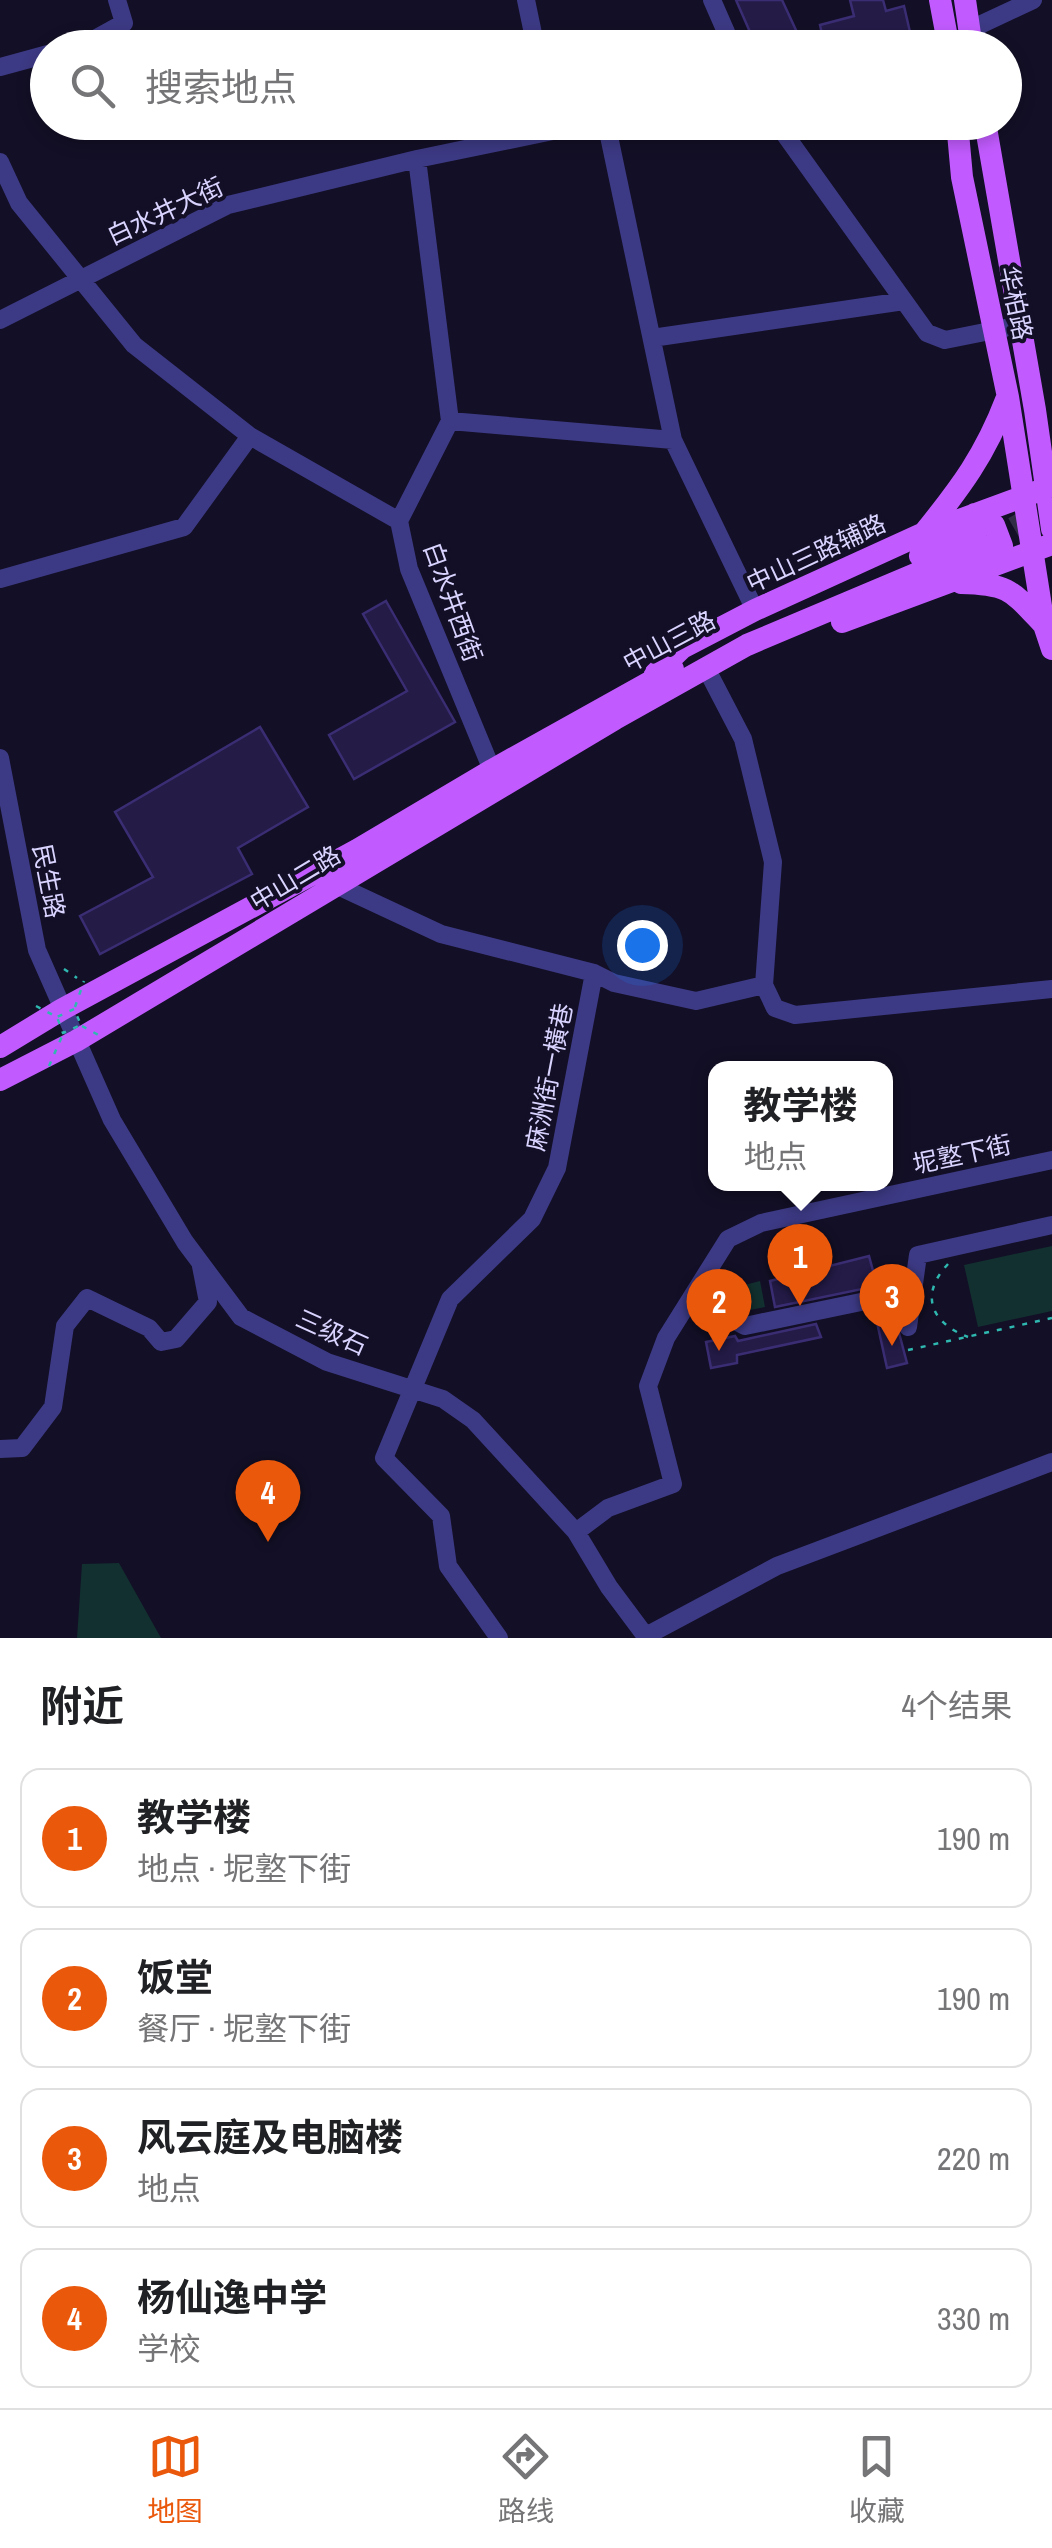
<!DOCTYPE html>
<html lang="zh">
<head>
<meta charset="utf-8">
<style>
  body { margin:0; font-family:"Archivo Narrow","Noto Sans SC",sans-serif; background:#f2f2f2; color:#202124 }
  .you { position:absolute; left:642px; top:945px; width:35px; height:35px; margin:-25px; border:8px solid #fff; border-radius:50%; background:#1a73e8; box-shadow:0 0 0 15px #1a73e833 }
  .badge { display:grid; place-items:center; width:65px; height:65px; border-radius:50%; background:#ea580c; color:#fff; font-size:32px; font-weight:700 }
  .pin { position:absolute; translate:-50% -82px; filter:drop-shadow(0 2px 5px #0008) }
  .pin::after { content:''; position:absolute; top:52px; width:35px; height:30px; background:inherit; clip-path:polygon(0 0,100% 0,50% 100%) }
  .popup { position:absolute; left:708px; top:1061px; width:185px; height:130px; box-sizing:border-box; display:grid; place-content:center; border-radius:20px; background:#fff; filter:drop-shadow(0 2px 8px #0005); font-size:32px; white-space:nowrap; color:#757577 }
  .popup b { font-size:38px; color:#202124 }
  .popup::after { content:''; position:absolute; left:50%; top:100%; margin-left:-20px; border:20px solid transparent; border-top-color:#fff }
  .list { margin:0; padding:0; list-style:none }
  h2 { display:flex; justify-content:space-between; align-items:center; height:130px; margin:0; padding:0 40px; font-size:42px }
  h2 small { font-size:32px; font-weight:400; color:#757577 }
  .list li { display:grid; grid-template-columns:65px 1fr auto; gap:30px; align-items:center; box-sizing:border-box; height:140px; margin:0 20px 20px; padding:0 20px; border:2px solid #e0e0e0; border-radius:20px }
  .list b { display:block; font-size:38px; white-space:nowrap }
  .list p { margin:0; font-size:32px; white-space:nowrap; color:#757577 }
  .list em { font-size:32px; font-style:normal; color:#757577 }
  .icon { flex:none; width:55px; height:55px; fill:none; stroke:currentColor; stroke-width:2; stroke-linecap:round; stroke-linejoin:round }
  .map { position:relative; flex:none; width:1052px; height:1638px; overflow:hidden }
  .search { position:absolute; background:#fff; box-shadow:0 5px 15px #0003; left:30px; right:30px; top:30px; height:110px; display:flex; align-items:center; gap:25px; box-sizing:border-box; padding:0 35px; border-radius:55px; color:#757577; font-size:38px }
  .sheet { height:770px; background:#fff }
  nav { display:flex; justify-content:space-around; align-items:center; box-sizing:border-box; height:140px; border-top:2px solid #e0e0e0; background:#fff; font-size:28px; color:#757577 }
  nav a { display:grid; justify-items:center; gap:5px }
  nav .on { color:#ea580c }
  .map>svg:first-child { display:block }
  .green { fill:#12302f }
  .building { fill:#241b47; stroke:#3b2d73; stroke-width:2.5 }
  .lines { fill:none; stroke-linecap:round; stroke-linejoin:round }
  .major-tunnel { stroke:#312d47; stroke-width:22; stroke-dasharray:22 11; stroke-linecap:butt }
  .path { stroke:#2fb8b0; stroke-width:2.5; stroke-dasharray:5 8; stroke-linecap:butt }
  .minor { stroke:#3d3a85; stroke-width:18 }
  .major { stroke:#c25bff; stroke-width:22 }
  .path-bridge { stroke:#2fb8b0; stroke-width:2.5; stroke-dasharray:5 8; stroke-linecap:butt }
  .labels { text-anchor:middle; stroke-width:8; stroke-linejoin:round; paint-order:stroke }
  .street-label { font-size:25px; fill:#d9d4ff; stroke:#130f26 }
</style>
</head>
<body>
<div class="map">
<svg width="1052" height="1638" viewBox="0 0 1052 1638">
  <rect width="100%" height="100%" fill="#130f26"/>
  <!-- green -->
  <path class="green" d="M1052,1246v65l-74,16 -14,-62z
    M760,1281l5,26 -30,6 -6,-24z
    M119,1563l42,75h-84l5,-74z"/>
  <!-- building -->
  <path class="building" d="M736,0h46l19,41 -14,7h-30z
    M850,0h33l3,11 18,-5 6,26 -63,16h-22l-5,-23 34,-9z
    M386,601l69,121 -101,57 -25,-44 78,-44 -44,-77z
    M260,727l48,80 -70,41 14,26 -152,80 -20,-38 73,-39 -38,-65z
    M869,1256l6,22 -3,9 -97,20 -5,-26z
    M882,1312l12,2 13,49 -20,5 -12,-55z
    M816,1324l5,13 -84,18v8l-26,5 -5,-26 29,-6 3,5z"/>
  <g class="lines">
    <!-- major-tunnel -->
    <path class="major-tunnel" d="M985,544l67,-38"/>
    <!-- path -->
    <path class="path" d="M64,969l13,9
      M948,1264c-29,31 -17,59 20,73
      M908,1350l144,-32"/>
    <!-- minor -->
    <path class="minor" d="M526,0l10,48
      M712,0l21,48
      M969,30l64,-30
      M72,48l14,-4 38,-21 -7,-23
      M916,48l32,-8
      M0,67l48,-13
      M606,122l67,318 82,170
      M776,122l151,211 18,7 75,-15
      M417,159l33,262 -51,100 10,48 83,201
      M0,162l19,41 115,142 116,91 149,85
      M0,320l228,-115 189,-46 179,-37
      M652,338l252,-37
      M450,421l223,19
      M0,579l184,-52 66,-91
      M706,668l37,71 30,123 -9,123 11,23 20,7 257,-26
      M0,758l37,192 75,170 73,122 56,75 86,45 116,37 30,21 103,112 33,55 38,51
      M336,885l105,49 153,39 20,10 82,18 68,-16
      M912,1297l-22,5 -5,-5v-11l6,-6 13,-3 9,10
      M691,1298l54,28 140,-29
      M908,1327l10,-72 134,-30
      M0,1449l22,-1 31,-41 12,-81 22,-28 62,30 12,14 15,-3 32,-37 -7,-36
      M576,1532l32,-24 65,-24 -25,-98 18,-48 62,-99 33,-16 291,-63
      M646,1636l131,-70 275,-104
      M499,1638l-51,-72 -7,-50 -57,-58 66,-159 82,-80 25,-51 37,-195"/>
    <!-- major -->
    <path class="major" d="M940,0l9,48
      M965,0l7,48
      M957,122l5,55 46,220 36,228 8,24
      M985,122l50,288 17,119
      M975,514l19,11 8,21 -7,12 -12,10
      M924,533c37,-46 61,-78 82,-133
      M920,556l56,-25
      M961,583c49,1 51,8 83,42
      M842,622l210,-78
      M655,674l27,-26 73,-38 169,-77 128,-47
      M0,1047l61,-37 296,-160 135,-80 181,-101
      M0,1080l76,-39 539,-322 132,-74 235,-99"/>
    <!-- path-bridge -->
    <path class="path-bridge" d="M36,1006l21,11 6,16 18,-8 -7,-16 -17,8
      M75,1007l9,-26
      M82,1026l20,11
      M49,1066l14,-32"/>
  </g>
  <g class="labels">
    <!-- street labels -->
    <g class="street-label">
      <text transform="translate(165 211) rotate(-25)" y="9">白水井大街</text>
      <text transform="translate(1016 303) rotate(78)" y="9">华柏路</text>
      <text transform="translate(816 553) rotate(-25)" y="9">中山三路辅路</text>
      <text transform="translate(453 602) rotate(70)" y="9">白水井西街</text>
      <text transform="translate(669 641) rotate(-28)" y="9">中山三路</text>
      <text transform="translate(295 878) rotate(-31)" y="9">中山二路</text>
      <text transform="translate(49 881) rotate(79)" y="9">民生路</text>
      <text transform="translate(549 1077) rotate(-79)" y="9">麻洲街一橫巷</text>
      <text transform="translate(962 1154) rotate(-12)" y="9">坭墪下街</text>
      <text transform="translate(332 1332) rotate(24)" y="9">三级石</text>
    </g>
  </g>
</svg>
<div class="you"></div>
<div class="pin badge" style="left:800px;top:1306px">1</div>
<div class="popup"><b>教学楼</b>地点</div>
<div class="pin badge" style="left:719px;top:1351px">2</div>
<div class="pin badge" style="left:892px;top:1346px">3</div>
<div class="pin badge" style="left:268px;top:1542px">4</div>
<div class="search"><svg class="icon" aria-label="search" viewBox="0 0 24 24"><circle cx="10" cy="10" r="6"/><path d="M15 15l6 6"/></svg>搜索地点</div>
</div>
<section class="sheet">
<h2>附近<small>4个结果</small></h2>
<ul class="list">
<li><span class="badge">1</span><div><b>教学楼</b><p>地点 · 坭墪下街</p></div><em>190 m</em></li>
<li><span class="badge">2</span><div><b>饭堂</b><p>餐厅 · 坭墪下街</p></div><em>190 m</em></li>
<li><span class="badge">3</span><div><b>风云庭及电脑楼</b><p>地点</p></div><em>220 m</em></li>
<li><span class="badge">4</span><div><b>杨仙逸中学</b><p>学校</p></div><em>330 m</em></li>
</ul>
</section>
<nav>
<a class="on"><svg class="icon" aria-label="map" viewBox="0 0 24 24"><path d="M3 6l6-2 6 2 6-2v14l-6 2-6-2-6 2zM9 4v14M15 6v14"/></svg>地图</a>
<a><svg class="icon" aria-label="directions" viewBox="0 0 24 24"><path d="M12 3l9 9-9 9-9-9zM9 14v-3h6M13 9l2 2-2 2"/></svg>路线</a>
<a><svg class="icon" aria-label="saved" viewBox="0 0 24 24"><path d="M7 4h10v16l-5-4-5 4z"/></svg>收藏</a>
</nav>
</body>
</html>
